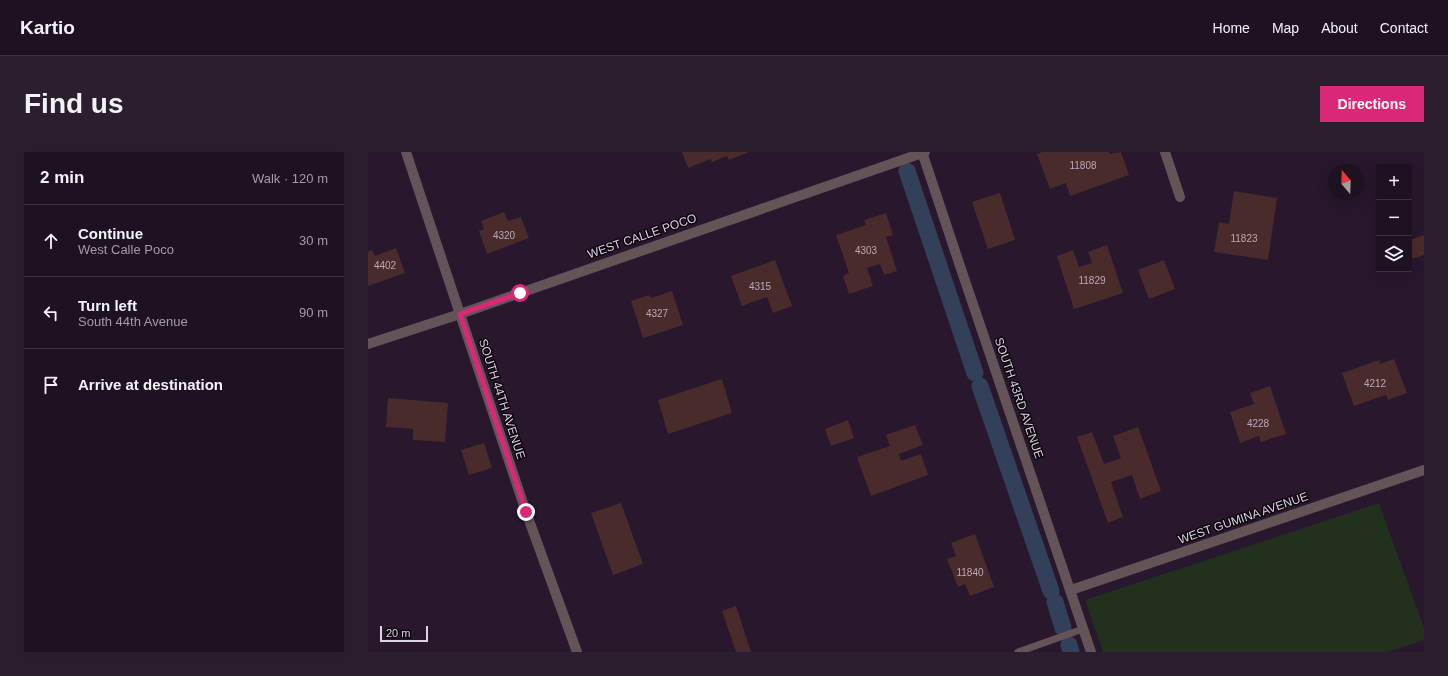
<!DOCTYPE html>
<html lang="en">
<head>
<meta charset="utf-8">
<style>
  body { margin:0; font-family:Helvetica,sans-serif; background:#2b1f2f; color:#f1f3f6 }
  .controls { position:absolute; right:12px; top:12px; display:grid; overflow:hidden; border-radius:0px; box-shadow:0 4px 16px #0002 }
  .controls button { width:36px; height:36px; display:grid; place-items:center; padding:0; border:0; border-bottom:1px solid #3c3140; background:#1e1122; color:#f1f3f6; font:20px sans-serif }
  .compass { position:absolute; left:960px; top:12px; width:36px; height:36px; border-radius:50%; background:#1e1122; box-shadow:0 4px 16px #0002; rotate:341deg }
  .scale { position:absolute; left:12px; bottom:10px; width:48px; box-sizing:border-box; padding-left:4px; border:2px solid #ded3e2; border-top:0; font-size:11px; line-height:14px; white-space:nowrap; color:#ded3e2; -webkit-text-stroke:3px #0d060f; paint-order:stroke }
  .stop { position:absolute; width:12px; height:12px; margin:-9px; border:3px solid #db2777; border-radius:50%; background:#fff }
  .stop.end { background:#db2777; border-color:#fff; box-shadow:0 1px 4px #0008 }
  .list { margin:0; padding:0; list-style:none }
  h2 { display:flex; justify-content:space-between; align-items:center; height:52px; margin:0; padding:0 16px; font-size:17px }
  h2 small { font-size:13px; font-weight:400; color:#a19da5 }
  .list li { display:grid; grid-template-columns:26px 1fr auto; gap:12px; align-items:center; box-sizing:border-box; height:72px; padding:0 16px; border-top:1px solid #3c3140 }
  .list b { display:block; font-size:15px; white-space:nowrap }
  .list p { margin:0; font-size:13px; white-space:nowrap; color:#a19da5 }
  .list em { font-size:13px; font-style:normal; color:#a19da5 }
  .icon { flex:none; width:22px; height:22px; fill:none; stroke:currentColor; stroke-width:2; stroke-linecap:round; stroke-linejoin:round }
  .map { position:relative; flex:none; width:1056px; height:500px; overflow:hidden; border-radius:0px }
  header { display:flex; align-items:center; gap:24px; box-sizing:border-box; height:56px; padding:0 20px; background:#1e1122; border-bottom:1px solid #3c3140 }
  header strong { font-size:19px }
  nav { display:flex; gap:22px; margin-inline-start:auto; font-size:14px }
  .intro { display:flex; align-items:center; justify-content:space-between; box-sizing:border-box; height:96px; padding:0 24px }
  h1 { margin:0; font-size:28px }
  .button { padding:10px 18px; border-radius:0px; background:#db2777; color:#fff; font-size:14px; font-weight:700 }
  main { display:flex; gap:24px; padding:0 24px }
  aside { flex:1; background:#1e1122; border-radius:0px; box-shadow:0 4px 16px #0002 }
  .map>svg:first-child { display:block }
  .green { fill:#21311e }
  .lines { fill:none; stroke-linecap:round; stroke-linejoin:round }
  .canal { stroke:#324159; stroke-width:17 }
  .building { fill:#4a2b2b }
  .service { stroke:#645457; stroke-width:7 }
  .minor { stroke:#645457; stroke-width:10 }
  .route { stroke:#db2777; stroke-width:5 }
  .labels { text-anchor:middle; stroke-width:3; stroke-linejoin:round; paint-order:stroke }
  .number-label { font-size:10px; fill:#b9a9b4 }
  .street-label { font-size:12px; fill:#ded3e2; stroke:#0d060f }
</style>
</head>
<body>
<header>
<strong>Kartio</strong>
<nav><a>Home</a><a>Map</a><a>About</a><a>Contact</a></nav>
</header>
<div class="intro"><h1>Find us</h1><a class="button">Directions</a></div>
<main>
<aside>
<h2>2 min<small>Walk · 120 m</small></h2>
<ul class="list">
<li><svg class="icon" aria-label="ahead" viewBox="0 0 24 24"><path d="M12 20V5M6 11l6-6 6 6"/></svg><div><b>Continue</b><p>West Calle Poco</p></div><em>30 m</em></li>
<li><svg class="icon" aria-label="left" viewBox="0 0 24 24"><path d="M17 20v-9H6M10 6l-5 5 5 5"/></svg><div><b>Turn left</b><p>South 44th Avenue</p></div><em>90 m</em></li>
<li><svg class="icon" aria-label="arrive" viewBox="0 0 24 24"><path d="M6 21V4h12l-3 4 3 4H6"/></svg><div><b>Arrive at destination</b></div></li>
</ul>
</aside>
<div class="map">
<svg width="1056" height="500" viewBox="0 0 1056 500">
  <rect width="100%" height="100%" fill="#28172d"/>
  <!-- green -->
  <path class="green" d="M1011,351l45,125v12l-36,12h-285l-18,-52z"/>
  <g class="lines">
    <!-- canal -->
    <path class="canal" d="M539,19l68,202
      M612,234l71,205
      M687,450l8,26
      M701,493l2,7"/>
  </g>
  <!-- building -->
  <path class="building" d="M314,0h67l-20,8 -2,-4 -15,6 -1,-3 -23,9z
    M674,0h67l1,2 11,-2 8,23 -59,21 -4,-13 -16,6 -13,-35z
    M866,39l43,7 -9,62 -54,-8 5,-30 10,2z
    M632,41l15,47 -27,9 -16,-47z
    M136,60l4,9 13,-4 8,21 -42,16 -8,-23 5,-2 -3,-8z
    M518,61l7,22 -7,2 11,34 -13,4 -4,-11 -13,4 6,18 -24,8 -6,-18 6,-3 -13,-38 30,-10 -2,-5z
    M1056,83v20l-15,5v-20z
    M739,93l16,48 -49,16 -17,-53 16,-6 6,17 13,-4 -4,-11z
    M28,96l9,25 -37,13v-35l4,-1 3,6z
    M407,108l17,46 -19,7 -6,-16 -25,9 -11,-30z
    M796,108l11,29 -26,10 -11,-29z
    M304,139l11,34 -40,13 -12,-37 18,-6 2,3z
    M1026,207l13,34 -19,7 -2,-5 -32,11 -12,-33 37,-13 1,4z
    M354,227l10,34 -64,21 -10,-34z
    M902,234l16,48 -25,8 -2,-6 -19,7 -10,-31 24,-8 -4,-11z
    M20,246l60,5 -3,39 -32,-2v-11l-27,-2z
    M480,268l6,18 -23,8 -6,-17z
    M547,273l8,20 -24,9 2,7 20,-7 7,21 -57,21 -14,-39 33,-11 -4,-11z
    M770,275l23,64 -21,8 -8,-24 -21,7 12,35 -15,6 -31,-86 15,-5 12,32 17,-6 -8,-22z
    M116,291l8,25 -23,7 -8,-25z
    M253,351l22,61 -30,11 -22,-62z
    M607,382l19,53 -24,9 -5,-12 -7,3 -11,-28 9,-3 -5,-13z
    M368,454l15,46h-15l-14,-41z"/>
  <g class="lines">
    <!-- service -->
    <path class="service" d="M650,500l65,-23"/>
    <!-- minor -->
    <path class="minor" d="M38,0l120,360 51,140
      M554,0l38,114 131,386
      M797,0l15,45
      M0,192l92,-30 465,-162
      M703,438l353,-120"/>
  </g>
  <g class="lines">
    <!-- route -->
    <path class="route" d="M152,141l-60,21 66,198"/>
  </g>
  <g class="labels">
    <!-- number labels -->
    <g class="number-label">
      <text x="715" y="17">11808</text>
      <text x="136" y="87">4320</text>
      <text x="876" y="90">11823</text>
      <text x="498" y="102">4303</text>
      <text x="17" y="117">4402</text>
      <text x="724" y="132">11829</text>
      <text x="392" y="138">4315</text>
      <text x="289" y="165">4327</text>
      <text x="1007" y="235">4212</text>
      <text x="890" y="275">4228</text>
      <text x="602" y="424">11840</text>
    </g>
    <!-- street labels -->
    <g class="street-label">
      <text transform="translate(274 84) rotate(-19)" y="4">WEST CALLE POCO</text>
      <text transform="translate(651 246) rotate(71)" y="4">SOUTH 43RD AVENUE</text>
      <text transform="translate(134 247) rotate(72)" y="4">SOUTH 44TH AVENUE</text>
      <text transform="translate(875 366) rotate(-19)" y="4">WEST GUMINA AVENUE</text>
    </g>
  </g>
</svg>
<div class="controls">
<button>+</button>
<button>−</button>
<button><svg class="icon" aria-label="layers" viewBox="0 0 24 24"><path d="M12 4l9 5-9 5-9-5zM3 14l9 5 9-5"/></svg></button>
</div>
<svg class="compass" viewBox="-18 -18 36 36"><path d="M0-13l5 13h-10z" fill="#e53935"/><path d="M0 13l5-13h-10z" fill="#a19da5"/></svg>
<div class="scale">20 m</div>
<div class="stop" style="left:152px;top:141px"></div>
<div class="stop end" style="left:158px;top:360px"></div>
</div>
</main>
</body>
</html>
